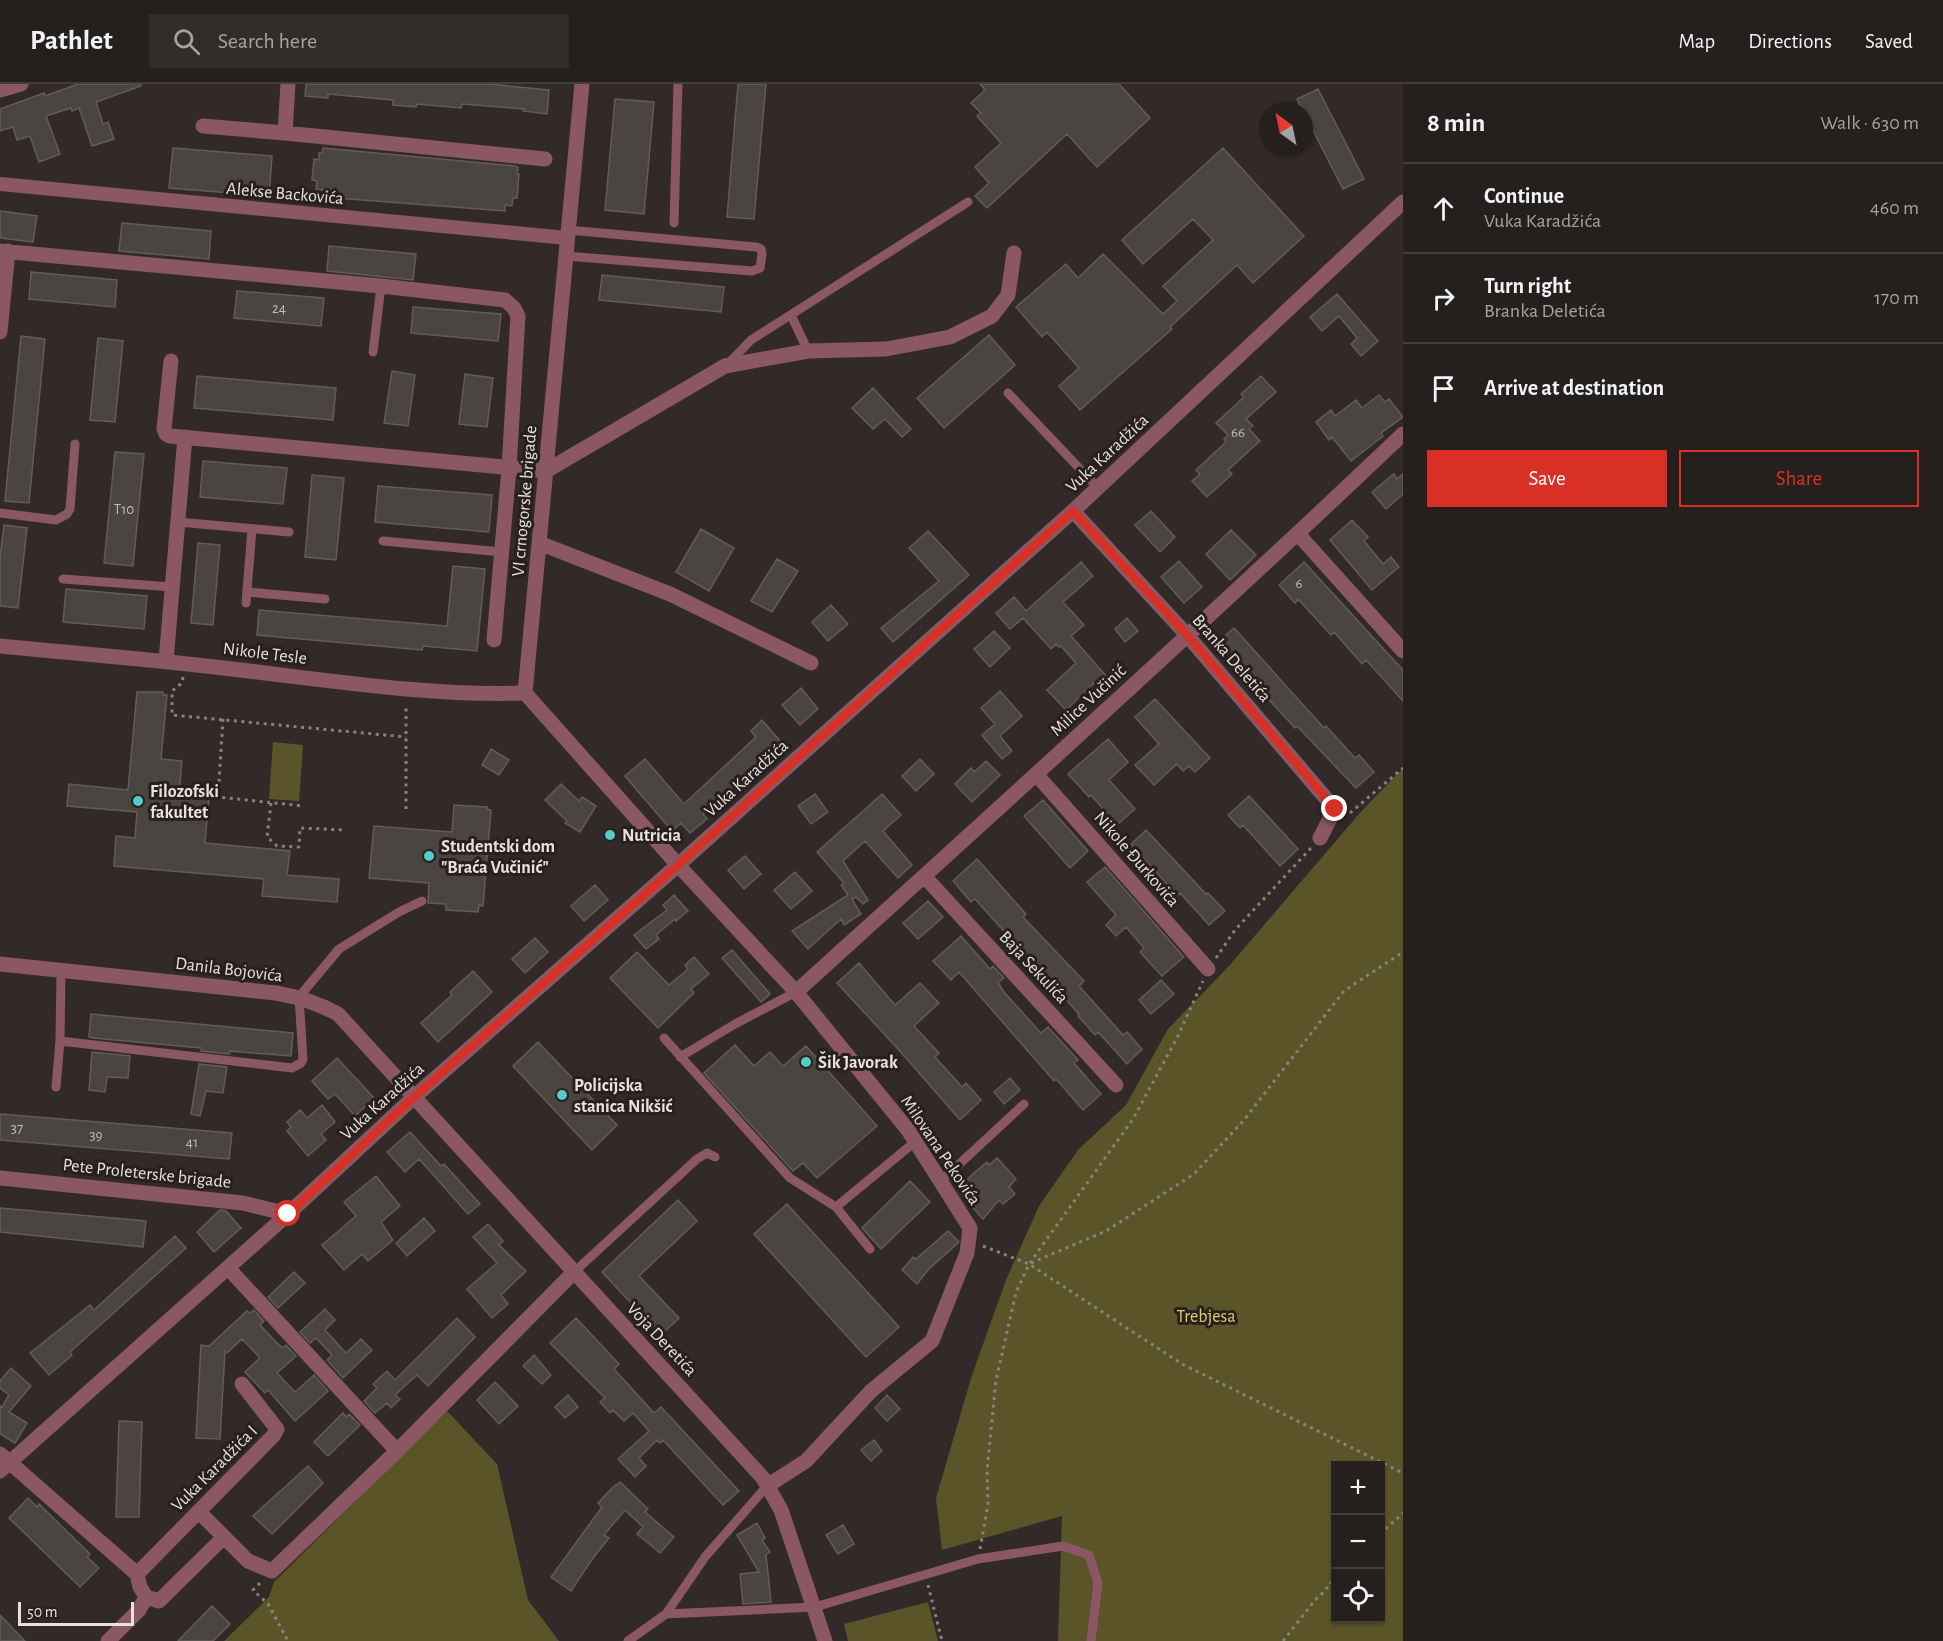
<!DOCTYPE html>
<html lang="en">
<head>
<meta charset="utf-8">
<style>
  body { margin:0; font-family:"Alegreya Sans",sans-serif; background:#312d2b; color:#f1f3f6 }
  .controls { position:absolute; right:18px; bottom:18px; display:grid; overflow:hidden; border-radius:0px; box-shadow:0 2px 4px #0004 }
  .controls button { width:54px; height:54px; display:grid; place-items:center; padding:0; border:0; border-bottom:2px solid #423e3c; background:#25201e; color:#f1f3f6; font:30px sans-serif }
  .compass { position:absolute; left:1259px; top:18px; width:54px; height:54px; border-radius:50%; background:#25201e; box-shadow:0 2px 4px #0004; rotate:327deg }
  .scale { position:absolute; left:18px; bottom:15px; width:116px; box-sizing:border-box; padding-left:6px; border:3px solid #e7e2e1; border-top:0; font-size:16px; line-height:21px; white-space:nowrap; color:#e7e2e1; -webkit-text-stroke:4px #27201e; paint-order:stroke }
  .stop { position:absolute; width:18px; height:18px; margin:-14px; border:4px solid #d93025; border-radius:50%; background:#fff }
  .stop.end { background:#d93025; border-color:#fff; box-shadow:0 2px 6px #0008 }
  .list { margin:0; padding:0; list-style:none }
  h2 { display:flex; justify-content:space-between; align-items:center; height:78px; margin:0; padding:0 24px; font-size:26px }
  h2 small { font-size:20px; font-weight:400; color:#a3a3a4 }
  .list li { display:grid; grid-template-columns:39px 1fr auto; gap:18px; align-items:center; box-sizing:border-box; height:90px; padding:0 24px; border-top:2px solid #423e3c }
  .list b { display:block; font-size:22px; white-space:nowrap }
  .list p { margin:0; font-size:20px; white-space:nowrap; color:#a3a3a4 }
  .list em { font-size:20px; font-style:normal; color:#a3a3a4 }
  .actions { display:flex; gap:12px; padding:18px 24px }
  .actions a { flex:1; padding:14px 0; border:2px solid #d93025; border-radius:0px; text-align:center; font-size:21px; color:#d93025 }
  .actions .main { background:#d93025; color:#fff }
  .icon { flex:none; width:33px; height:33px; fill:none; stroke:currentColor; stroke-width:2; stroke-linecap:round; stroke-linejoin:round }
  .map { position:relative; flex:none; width:1403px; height:1557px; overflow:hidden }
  header { display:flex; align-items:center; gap:36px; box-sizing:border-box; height:84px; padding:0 30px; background:#25201e; border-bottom:2px solid #423e3c }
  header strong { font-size:28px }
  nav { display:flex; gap:33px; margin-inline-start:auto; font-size:21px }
  .search { width:420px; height:54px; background:#312d2b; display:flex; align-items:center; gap:15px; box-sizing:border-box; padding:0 21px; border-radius:0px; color:#a3a3a4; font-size:22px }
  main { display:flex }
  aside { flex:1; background:#25201e }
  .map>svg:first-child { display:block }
  .green { fill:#5c5429; fill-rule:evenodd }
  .building { fill:#4a4540; stroke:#625d57; stroke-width:1.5 }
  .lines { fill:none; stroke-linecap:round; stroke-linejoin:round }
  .path { stroke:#87817f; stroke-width:3; stroke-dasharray:3 4.5; stroke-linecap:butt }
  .service { stroke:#8a5762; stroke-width:9 }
  .pedestrian { stroke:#8a5762; stroke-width:14 }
  .minor { stroke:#8a5762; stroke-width:15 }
  .tertiary { stroke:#8a5762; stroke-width:15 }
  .route { stroke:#d93025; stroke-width:8 }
  .poi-dot { fill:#53cdca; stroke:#27201e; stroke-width:2 }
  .labels { text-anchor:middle; stroke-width:6; stroke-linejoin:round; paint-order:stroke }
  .number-label { font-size:15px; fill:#c0bbb9 }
  .street-label { font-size:18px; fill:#e7e2e1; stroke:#27201e }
  .poi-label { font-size:18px; font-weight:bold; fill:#e7e2e1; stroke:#27201e; text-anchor:start }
  .park-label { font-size:18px; fill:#e1ce6a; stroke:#27201e }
</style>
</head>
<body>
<header>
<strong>Pathlet</strong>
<div class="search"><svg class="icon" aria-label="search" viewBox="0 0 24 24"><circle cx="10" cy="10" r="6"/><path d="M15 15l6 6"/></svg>Search here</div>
<nav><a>Map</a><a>Directions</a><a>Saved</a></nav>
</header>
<main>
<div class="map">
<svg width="1403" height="1557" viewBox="0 0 1403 1557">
  <rect width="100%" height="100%" fill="#312a28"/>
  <!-- green -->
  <path class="green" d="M273,658l30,3 -4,56 -30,-2z
    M1403,684v873h-345l4,-125 -120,34 -6,-52 36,-123 34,-95 33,-74 39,-56 48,-45 42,-76 61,-63 130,-152zM1336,1382h44v152h-44z
    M447,1327l50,53 31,136 31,41h-335l45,-44 5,-15z
    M928,1518l10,39h-90l-4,-17z"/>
  <!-- building -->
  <path class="building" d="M78,0h63v2l-45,16 7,22 5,-2 6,17 -22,7 -13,-38 -7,3 -1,-3 -25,8 14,38 -21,8 -9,-26 -13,4 -4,-13 -13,4v-22l44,-16 1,3z
    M306,0h183l60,6 -2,24 -24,-3 1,-2 -62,-5 -1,4 -44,-4 -1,3 -23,-2v-5l-65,-6v4l-23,-2z
    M738,0h28l-12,135 -27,-2z
    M980,0h139l31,34 -53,49 -30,-33 -80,74 -12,-12 14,-13 -14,-16 26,-24 -24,-27 4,-3 -10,-10 14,-13z
    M1318,5l46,90 -21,10 -46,-90z
    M615,15l39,3 -10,112 -39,-4z
    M173,64l99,8 -3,40 -100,-8z
    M323,64l192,18 3,1 -1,7h2l-2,24h-4l-1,8 -7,-1v6l-182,-14v-7l-7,-1 1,-8 -5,-1 2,-21 5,1v-7h3z
    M1223,64l81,88 -51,47 -16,-18 -67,62 2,2 -92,81 -21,-24 20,-18 -32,-36 -5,5 -26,-30 50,-43 12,14 25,-24 60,60 14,-13 -14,-15 50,-46 -20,-21 -50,45 -21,-24z
    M0,127l37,5 -4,26 -33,-4z
    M122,139l89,8 -2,28 -90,-8z
    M329,162l87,8 -3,26 -86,-9z
    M31,188l86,8 -2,27 -86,-8z
    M602,191l122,12 -3,25 -122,-12z
    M237,207l87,7 -3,28 -87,-8z
    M1337,210l41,47 -17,15 -10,-12 6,-6 -18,-22 -17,15 -12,-14z
    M413,223l88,7 -3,27 -87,-8z
    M989,251l26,30 -71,63 -27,-30z
    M21,252l24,3 -16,164 -24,-2z
    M98,254l25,3 -8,81 -25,-2z
    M392,287l23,4 -7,51 -24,-3z
    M465,290l28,4 -6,49 -28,-3z
    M197,292l139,12 -3,32 -139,-12z
    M1261,292l15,16 -30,27 7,7 -4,3 11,12 -32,29 4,4 -25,23 -15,-16 8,-7 -4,-4 30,-28 -2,-3 4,-4 -12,-12 28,-26 -3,-3z
    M873,304l38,41 -9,8 -17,-18 -12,10 -21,-21z
    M1379,311l6,7 4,-3 14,18 -22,16 2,3 -32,25 -19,-24 -3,3 -13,-18 15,-12 4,6 21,-16 6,8z
    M115,368l29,2 -11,112 -29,-3z
    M203,377l84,7 -4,36 -83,-7z
    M1394,390l3,5 6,-5v20l-17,15 -14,-17z
    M312,391l32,3 -8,82 -31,-3z
    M378,402l114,9 -3,37 -114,-10z
    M1151,427l24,26 -15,15 -25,-27z
    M1352,436l16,17 -4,4 19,23 8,-7 8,10 -27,23 -42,-50z
    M4,441l23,3 -9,80 -18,-2v-48z
    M701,445l33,19 -25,43 -33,-19z
    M1231,446l25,25 -26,25 -24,-26z
    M928,447l41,44 -76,67 -12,-14 58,-47 -30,-33z
    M198,459l22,2 -7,80 -22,-2z
    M777,475l21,12 -26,41 -21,-11z
    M1179,477l23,26 -18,16 -23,-26z
    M1081,478l12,14 -30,26 21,23 -13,11 36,41 7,-6 8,9 -17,15 -11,-12 -28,27 -19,-20 29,-27 -15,-17 -2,1 -3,-3 -5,5 -28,-31 -13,11 -14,-16 18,-16 12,14z
    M1304,478l99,108v31l-37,-41 -4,4 -28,-32 -3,3 -33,-36 -3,4 -16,-18z
    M453,482l32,3 -8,82 -54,-5 -1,4 -165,-15 2,-25 188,16z
    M66,505l81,7 -3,33 -81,-7z
    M831,521l17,19 -20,17 -16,-19z
    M1127,534l11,13 -13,11 -10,-13z
    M1234,544l90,100 2,-2 29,32 4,-3 15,17 -18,16 -59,-62 -2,2 -78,-85z
    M994,547l16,17 -20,19 -16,-18z
    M801,604l17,21 -18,16 -18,-20z
    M1000,607l22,25 -22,20 12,15 -10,8 -20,-24 13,-11 -14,-16z
    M137,608h26v3h4l-6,64 21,2 -3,33 30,3 -4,46 85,8 -3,24 52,4 -2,23 -75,-6 2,-17 -150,-13 2,-30 19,2 2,-26 -70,-6 2,-22 59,6z
    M1155,615l55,59 -15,14 -6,-6 -6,5 -6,-7 -23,21 -19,-20 24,-21 -24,-27z
    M762,636l19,22 -78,72 4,5 -17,14 -9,-10 -9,8 -47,-55 20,-17 39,45 72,-67 -5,-6z
    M1108,655l20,23 -19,18 26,29 -18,16 -26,-30 -2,2 -21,-23z
    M491,665l18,11 -10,15 -17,-10z
    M920,675l14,15 -18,17 -14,-15z
    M986,677l14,14 -28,27 -17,-18 16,-16 3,4z
    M561,700l18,17 3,-4 14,9 -16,26 -15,-9 2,-2 -22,-21z
    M815,710l13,18 -17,12 -13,-18z
    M882,710l19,21 -18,16 29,34 -14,13 -33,-37 -22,20 25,39 -5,4 -7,-7 -4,2 9,15 -17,11 -3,-6 -33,30 -16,-18 56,-36 -7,-10 3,-2 -27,-31z
    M1249,712l49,53 -18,17 -37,-41 -3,3 -12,-13z
    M1043,716l45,51 -18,17 -46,-52z
    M454,721l33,2v2l4,1 -8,96 -4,-1 -1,7 -32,-2v-6l-18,-1 1,-20 -60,-5 5,-52 78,6z
    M1146,746l60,64 2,-1 17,18 -16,14 -29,-32 -3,3 -46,-52z
    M745,772l16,18 -17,15 -16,-19z
    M977,775l49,55 -3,3 61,64 -5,5 44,49 4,-3 15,17 -15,15 -29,-32 -3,3 -17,-19 1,-2 -104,-115 -4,3 -18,-21z
    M1105,783l79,90 -22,19 -22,-24 4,-4 -18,-21 -10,9 -10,-11 10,-10 -29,-33z
    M795,788l17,19 -21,18 -17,-19z
    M595,801l13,15 -24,21 -13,-15z
    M674,811l14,16 -12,10 -1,-2 -19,16 3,4 -13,10 -12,-14 33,-25 -4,-5z
    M928,817l15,16 -25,22 -15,-16z
    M961,852l29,33 3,-3 11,12 -6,5 6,9 37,41 7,-6 30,33 -4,3 27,31 -18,16 -27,-31 -2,2 -95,-109 -8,8 -18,-19z
    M535,854l13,14 -23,21 -13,-14z
    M732,866l38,44 -9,8 -39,-44z
    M637,868l32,33 19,-16 -3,-4 9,-8 15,17 -18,15 3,4 -36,35 -48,-50z
    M859,879l36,42 25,-22 19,20 -25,23 25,27 -4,4 27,30 4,-4 15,17 -21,20 -61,-70 -62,-67z
    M473,887l19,21 -54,50 -17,-19 31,-28 -2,-3z
    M1161,896l13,14 -23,20 -12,-14z
    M91,930l202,19 -2,23 -61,-5 -1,3 -28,-3v-3l-108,-10 -4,-1z
    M538,958l79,83 -25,25 -79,-84z
    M735,961l19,21 16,-14 13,14 23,-20 71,80 -60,52 -14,-15 -10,8 -89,-98z
    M92,968l38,4 -2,22 -21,-1 -2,15 -16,-2z
    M337,974l37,40 -19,18 -20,-22 -7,5 -16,-18z
    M199,980l28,3 -4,26 -17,-2 -6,25 -9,-2z
    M1010,994l10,12 -16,14 -10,-12z
    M322,1021l13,17 -14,12 5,6 -18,16 -21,-25 4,-4 -4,-5 13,-12 7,8z
    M0,1030l232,19 -3,26 -229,-19z
    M410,1048l31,34 3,-2 36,40 -12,10 -49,-55 -14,13 -18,-20z
    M997,1074l19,21 -7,8 6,7 -12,10 -4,-4 -16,19 -24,-27 7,-7 -2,-3 23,-20 2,3z
    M376,1092l24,30 -19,16 12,18 -25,21 -6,-7 -18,16 -22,-25 34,-29 -12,-14z
    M910,1097l20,21 -49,47 -19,-21z
    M678,1116l19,21 -58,55 40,42 -18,17 -59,-63z
    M787,1120l112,123 -33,30 -112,-123z
    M0,1124l146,13 -3,26 -143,-15z
    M220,1126l6,1 15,17 -27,24 -17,-20z
    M424,1134l11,13 -28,25 -11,-13z
    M488,1140l15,17 -4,4 27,26 -25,24 7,9 -16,14 -25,-29 30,-26 -24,-26z
    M948,1147l11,11 -31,28 -11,14 -15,-14 11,-13 3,2z
    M175,1152l11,12 -116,104 2,3 -23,20 -19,-22 60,-48 4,5z
    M294,1188l11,11 -27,25 -10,-11z
    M325,1225l10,11 -10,10 21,23 15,-14 11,11 -29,28 -16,-18 5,-5 -16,-17 -6,5 -10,-11z
    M254,1226l10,11 -4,4 17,18 6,5 3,-3 10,11 -19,17 18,19 19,-17 14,16 -33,30 -27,-31 -3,3 -20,-21 15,-14 -18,-19 -15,14 -2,-2 -5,88 -24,-1 5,-93 8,1 38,-35 3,2z
    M457,1234l18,19 -47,49 -11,-11 -22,20 5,4 -9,9 -4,-5 -12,10 -11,-12 13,-13 -4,-4 14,-13 8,9z
    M576,1234l43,46 -5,5 40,44 7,-6 78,84 -16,14 -60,-65 -3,3 -3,-3 -18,18 7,8 -11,11 -17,-18 31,-28 -16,-18 -9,8 -11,-11 -3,3 -10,-11 5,-4 -55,-55z
    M534,1271l17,20 -9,9 -19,-18z
    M11,1284l20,18 -22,26 18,11 -12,20 -15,-9v-28l2,1 7,-12 -9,-7v-7z
    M495,1298l23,24 -19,18 -22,-24z
    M568,1311l10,12 -13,11 -10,-11z
    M887,1311l13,14 -13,12 -12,-13z
    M343,1329l3,4 3,-3 11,11 -32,31 -14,-14z
    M119,1337l23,1 -3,95h-23z
    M874,1356l8,11 -11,10 -10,-11z
    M308,1382l15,17 -51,51 -19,-18z
    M620,1398l28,27 -3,3 29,25 -14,16 -23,-19 6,-7 -18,-17 -21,25 5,3 -16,20 -22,33 -20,-14 51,-70 -4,-4 14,-15z
    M28,1414l9,9 2,-3 51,50 -3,3 12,11 -19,19 -71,-69z
    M757,1439l8,15 -3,2 8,12 -4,3 5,47 -28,2 -3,-30 19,-2 -22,-37z
    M843,1441l11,19 -16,10 -12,-19z
    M212,1522l18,18 -17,17h-35z
    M0,1531l25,26h-25z"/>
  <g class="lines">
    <!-- path -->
    <path class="path" d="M183,593l-1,6 -10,8v24l234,22
      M223,635l-5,78 85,9
      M271,719l-4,34 10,9 22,1 1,-19 45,2
      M406,725v-105
      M1350,729l53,-45
      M1216,874l19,-28 77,-83
      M983,1162l46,18 153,100 221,109
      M1031,1179l75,-32 88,-57 50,-54 100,-129 59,-39
      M1380,1450l23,-21
      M980,1465l8,-45 -1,-33 9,-91 20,-87 13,-29 104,-145 44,-81 26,-57
      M260,1499l-7,7 15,14 20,37
      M928,1501l14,56
      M1283,1557l32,-41 11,-10 3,-7 7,-2"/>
    <!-- service -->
    <path class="service" d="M674,139l4,-139
      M566,172l186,15 8,-3 2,-14 -1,-5 -5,-2 -188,-17
      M791,231l17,36
      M373,268l8,-66
      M727,281l24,-25 217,-138
      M1008,309l90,95
      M0,429l56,7 11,-6 3,-5 5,-65
      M178,438l111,10
      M383,457l119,11
      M63,495l109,8
      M247,508l78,7
      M246,519l6,-74
      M664,954l126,140 46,29 34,42
      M60,957l232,27 9,-5 2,-4 -4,-62 40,-48 60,-37 23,-11
      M680,973l55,-33 61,-32
      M56,1003l4,-46 1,-70
      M941,1097l83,-77
      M836,1123l80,-66
      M573,1189l124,-114 10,-6 8,4
      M666,1530l39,-57 62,-71
      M628,1557l38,-27 149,-7 163,-48 85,-13 26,9 9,28 -7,58"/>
    <!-- pedestrian -->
    <path class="pedestrian" d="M0,100l567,54"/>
    <!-- minor -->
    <path class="minor" d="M0,6l21,-6
      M203,42l82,7 260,26
      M285,49l3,-49
      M0,167l381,35 124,14 9,8 4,8 -9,152 -15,172
      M0,248l8,-81
      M171,277l-7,68 2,5 4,2 376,35 179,-105 83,-15 78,-2 64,-12 42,-21 16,-21 6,-42
      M1073,427l114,124 148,174 -15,29
      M1298,450l105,117
      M539,459l131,51 141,69
      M166,577l19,-224
      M525,609l57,-609
      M1036,690l172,195
      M678,781l118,127 112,138 62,98 -3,25 -35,88 -61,50 -65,70 -39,25
      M924,792l192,209
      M0,880l276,29c23,4 42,10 62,21l425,464 18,32 44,131
      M796,908c204,-185 408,-369 607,-558
      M228,1184l169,183
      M0,1370l137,120 3,13 6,10 13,4 65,-64
      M199,1428l49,49 24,10 125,-120 176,-178
      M137,1490l137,-139 3,-6 -35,-45
      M108,1557l31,-31 7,-13"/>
    <!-- tertiary -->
    <path class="tertiary" d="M0,562c80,8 160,14 240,24 95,11 189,26 285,23l153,172
      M0,1094l243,25 45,11
      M0,1387l288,-257 125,-116 265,-233 395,-354 330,-309"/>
  </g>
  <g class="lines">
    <!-- route -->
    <path class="route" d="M288,1130l125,-116 265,-233 395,-354 114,124 148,174"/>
  </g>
  <!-- markers -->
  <g class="poi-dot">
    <circle cx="138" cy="717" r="6"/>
    <circle cx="610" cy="751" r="6"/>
    <circle cx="429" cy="772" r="6"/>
    <circle cx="806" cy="978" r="6"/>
    <circle cx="562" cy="1011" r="6"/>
  </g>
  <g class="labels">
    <!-- number labels -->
    <g class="number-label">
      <text x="279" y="229">24</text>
      <text x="1238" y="353">66</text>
      <text x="124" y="430">T10</text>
      <text x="1299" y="504">6</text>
      <text x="17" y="1049">37</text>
      <text x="96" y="1056">39</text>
      <text x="192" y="1063">41</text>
    </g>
    <!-- street labels -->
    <g class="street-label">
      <text transform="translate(285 109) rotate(5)" y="6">Alekse Backovića</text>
      <text transform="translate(1107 369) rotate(-43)" y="6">Vuka Karadžića</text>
      <text transform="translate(524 417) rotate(-85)" y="6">VI crnogorske brigade</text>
      <text transform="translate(265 569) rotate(7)" y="6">Nikole Tesle</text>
      <text transform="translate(1232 574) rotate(49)" y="6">Branka Deletića</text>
      <text transform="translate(1088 616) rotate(-43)" y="6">Milice Vučinić</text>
      <text transform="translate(746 694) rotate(-42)" y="6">Vuka Karadžića</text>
      <text transform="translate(1137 775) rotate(49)" y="6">Nikole Đurkovića</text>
      <text transform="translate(1034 883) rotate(47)" y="6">Baja Sekulića</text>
      <text transform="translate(229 885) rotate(7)" y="6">Danila Bojovića</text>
      <text transform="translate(382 1017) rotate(-42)" y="6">Vuka Karadžića</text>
      <text transform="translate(941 1066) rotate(56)" y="6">Milovana Pekovića</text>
      <text transform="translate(147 1089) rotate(6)" y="6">Pete Proleterske brigade</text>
      <text transform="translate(662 1255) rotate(47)" y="6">Voja Deretića</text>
      <text transform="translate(214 1384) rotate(-45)" y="6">Vuka Karadžića I</text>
    </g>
    <!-- poi labels -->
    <g class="poi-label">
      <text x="150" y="713">Filozofski<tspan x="150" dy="21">fakultet</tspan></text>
      <text x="622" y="757">Nutricia</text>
      <text x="441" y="768">Studentski dom<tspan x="441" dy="21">"Braća Vučinić"</tspan></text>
      <text x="818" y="984">Šik Javorak</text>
      <text x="574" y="1007">Policijska<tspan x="574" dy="21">stanica Nikšić</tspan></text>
    </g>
    <!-- park labels -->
    <g class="park-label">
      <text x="1206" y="1238">Trebjesa</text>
    </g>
  </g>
</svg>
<div class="controls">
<button>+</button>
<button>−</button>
<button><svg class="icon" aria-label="locate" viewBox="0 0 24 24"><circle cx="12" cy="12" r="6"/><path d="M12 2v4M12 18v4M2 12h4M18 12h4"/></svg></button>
</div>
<svg class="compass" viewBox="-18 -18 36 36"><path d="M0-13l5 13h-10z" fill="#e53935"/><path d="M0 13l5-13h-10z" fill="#a3a3a4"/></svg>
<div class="scale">50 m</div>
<div class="stop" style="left:288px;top:1130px"></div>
<div class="stop end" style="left:1335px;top:725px"></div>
</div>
<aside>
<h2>8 min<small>Walk · 630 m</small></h2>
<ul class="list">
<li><svg class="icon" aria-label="ahead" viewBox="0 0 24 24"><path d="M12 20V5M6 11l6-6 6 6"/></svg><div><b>Continue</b><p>Vuka Karadžića</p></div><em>460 m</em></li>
<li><svg class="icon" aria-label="right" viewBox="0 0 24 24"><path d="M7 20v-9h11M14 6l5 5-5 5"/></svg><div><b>Turn right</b><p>Branka Deletića</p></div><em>170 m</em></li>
<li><svg class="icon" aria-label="arrive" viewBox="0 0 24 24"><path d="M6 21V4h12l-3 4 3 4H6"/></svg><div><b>Arrive at destination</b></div></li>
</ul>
<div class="actions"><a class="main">Save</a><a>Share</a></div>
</aside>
</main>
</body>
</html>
